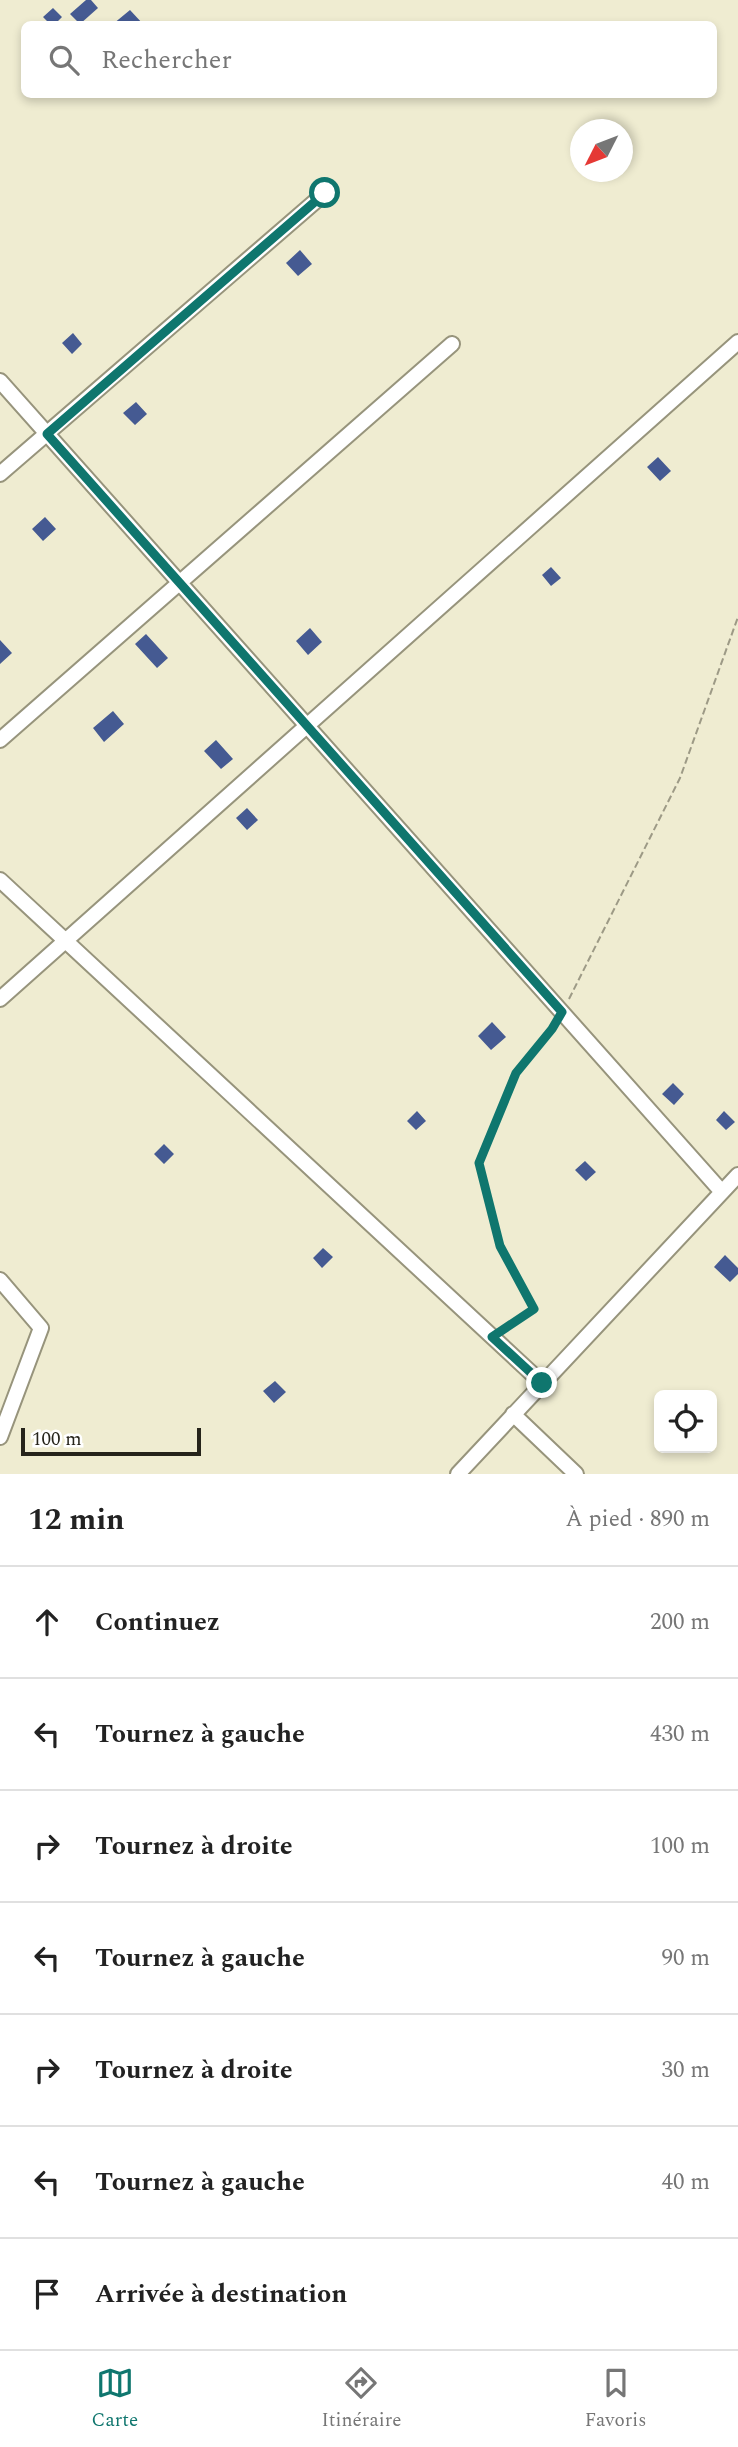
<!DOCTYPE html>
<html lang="fr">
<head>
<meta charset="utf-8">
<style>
  body { margin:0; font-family:Spectral,serif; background:#f6f6f6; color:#222 }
  .controls { position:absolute; right:21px; bottom:21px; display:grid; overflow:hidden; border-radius:10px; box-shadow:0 4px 10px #0003 }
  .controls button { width:63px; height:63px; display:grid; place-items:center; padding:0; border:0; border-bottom:2px solid #e0e0e0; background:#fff; color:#222; font:35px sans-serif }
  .compass { position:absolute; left:570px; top:119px; width:63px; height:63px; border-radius:50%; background:#fff; box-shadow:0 4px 10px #0003; rotate:228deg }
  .scale { position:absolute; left:21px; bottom:18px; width:180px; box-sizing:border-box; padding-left:7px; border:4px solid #26241b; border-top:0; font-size:19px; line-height:24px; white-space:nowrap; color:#26241b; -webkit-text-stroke:5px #fff; paint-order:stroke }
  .stop { position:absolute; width:21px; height:21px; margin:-16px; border:5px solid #0f766e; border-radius:50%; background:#fff }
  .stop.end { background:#0f766e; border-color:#fff; box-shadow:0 2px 7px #0008 }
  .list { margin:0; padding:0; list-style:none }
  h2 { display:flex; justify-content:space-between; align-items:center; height:91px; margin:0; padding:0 28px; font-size:30px }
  h2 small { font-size:23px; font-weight:400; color:#767676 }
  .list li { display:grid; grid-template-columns:46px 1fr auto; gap:21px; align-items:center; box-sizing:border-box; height:112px; padding:0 28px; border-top:2px solid #e0e0e0 }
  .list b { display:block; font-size:26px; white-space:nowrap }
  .list em { font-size:23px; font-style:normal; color:#767676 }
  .icon { flex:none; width:38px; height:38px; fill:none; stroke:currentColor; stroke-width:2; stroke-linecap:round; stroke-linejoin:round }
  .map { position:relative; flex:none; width:738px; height:1474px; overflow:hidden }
  .search { position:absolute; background:#fff; box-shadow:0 4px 10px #0003; left:21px; right:21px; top:21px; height:77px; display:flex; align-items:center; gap:18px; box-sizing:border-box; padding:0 24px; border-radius:10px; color:#767676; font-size:26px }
  .sheet { height:875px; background:#fff }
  nav { display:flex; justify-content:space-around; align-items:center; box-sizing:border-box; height:98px; border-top:2px solid #e0e0e0; background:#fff; font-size:19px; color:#767676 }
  nav a { display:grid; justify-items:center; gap:4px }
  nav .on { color:#0f766e }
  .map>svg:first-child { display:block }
  .building { fill:#455a92 }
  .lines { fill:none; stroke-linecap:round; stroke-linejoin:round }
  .street-casing { stroke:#97947c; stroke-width:18 }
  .path { stroke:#9d9a86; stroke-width:2; stroke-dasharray:7 3.5; stroke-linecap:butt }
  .street { stroke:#fff; stroke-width:14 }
  .route { stroke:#0f766e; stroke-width:9 }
</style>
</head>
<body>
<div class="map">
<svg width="738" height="1474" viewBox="0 0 738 1474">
  <rect width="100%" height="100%" fill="#efecd1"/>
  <!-- building -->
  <path class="building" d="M86,0h5l7,8 -18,16 -10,-10z
    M53,8l9,9 -7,7h-5l-7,-7z
    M130,10l13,14h-30z
    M300,250l12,14 -14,12 -12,-13z
    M73,333l9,11 -10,10 -10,-11z
    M136,402l11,12 -12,11 -12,-12z
    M658,457l13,14 -11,10 -13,-14z
    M45,517l11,12 -13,12 -11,-12z
    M551,567l10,11 -10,8 -9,-11z
    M310,628l12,14 -14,13 -12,-14z
    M146,634l22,24 -11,10 -22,-24z
    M0,640l12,13 -12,11z
    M113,711l11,13 -20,18 -11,-14z
    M216,740l17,19 -12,10 -17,-18z
    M247,808l11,12 -11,10 -11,-12z
    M492,1022l14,15 -15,13 -13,-14z
    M673,1083l11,11 -10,11 -12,-11z
    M417,1111l9,10 -10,9 -9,-9z
    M724,1111l11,11 -9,8 -10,-10z
    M164,1144l10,10 -10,10 -10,-10z
    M585,1161l11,11 -10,9 -11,-11z
    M323,1248l10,9 -11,11 -9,-10z
    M725,1255l13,13v6l-8,8 -16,-15z
    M275,1381l11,11 -12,11 -11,-12z"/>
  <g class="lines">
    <defs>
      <path id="street" d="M0,381l722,811
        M0,474l325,-281
        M0,740l452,-396
        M0,880l542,503
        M0,999l738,-657
        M0,1280l41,48 -41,109
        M513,1414l63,60
        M458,1474l280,-299"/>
    </defs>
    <!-- street casing -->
    <use href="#street" class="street-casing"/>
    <!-- path -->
    <path class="path" d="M569,999l111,-221 58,-161
      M504,1329l30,-20 -34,-63 -21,-83 37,-90 38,-48"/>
    <!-- street -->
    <use href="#street" class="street"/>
  </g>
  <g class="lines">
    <!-- route -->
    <path class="route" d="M325,193l-278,241 515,578 -10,17 -36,44 -37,90 21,83 34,63 -42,28 50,46"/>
  </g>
</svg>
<div class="controls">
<button><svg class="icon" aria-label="locate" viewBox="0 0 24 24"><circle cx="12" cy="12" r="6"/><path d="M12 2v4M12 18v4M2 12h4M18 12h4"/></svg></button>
</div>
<svg class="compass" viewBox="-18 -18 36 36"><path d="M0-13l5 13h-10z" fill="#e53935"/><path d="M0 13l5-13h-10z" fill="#767676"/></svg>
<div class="scale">100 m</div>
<div class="stop" style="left:325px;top:193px"></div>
<div class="stop end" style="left:542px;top:1383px"></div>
<div class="search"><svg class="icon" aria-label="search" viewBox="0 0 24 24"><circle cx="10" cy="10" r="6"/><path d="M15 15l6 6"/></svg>Rechercher</div>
</div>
<section class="sheet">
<h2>12 min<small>À pied · 890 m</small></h2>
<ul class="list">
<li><svg class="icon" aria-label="ahead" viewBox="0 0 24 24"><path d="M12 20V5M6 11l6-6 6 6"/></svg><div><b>Continuez</b></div><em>200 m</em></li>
<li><svg class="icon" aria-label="left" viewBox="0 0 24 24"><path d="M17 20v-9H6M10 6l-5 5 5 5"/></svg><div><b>Tournez à gauche</b></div><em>430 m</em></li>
<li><svg class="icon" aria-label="right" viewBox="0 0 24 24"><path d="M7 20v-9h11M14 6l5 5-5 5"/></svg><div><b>Tournez à droite</b></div><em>100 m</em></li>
<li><svg class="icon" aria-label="left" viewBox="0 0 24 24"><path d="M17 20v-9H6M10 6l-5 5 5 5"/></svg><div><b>Tournez à gauche</b></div><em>90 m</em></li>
<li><svg class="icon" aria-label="right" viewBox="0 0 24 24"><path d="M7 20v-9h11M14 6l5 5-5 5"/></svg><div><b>Tournez à droite</b></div><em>30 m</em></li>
<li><svg class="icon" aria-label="left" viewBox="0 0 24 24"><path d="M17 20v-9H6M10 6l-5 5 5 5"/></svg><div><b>Tournez à gauche</b></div><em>40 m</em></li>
<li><svg class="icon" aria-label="arrive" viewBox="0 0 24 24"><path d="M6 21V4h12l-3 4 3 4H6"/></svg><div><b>Arrivée à destination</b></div></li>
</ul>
</section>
<nav>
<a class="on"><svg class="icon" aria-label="map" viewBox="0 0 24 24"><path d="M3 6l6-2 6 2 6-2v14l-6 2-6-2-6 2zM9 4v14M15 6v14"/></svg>Carte</a>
<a><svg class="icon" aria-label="directions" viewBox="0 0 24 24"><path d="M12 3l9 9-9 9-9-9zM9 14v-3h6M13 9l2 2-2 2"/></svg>Itinéraire</a>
<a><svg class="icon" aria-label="saved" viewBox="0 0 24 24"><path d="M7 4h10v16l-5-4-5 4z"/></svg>Favoris</a>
</nav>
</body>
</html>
